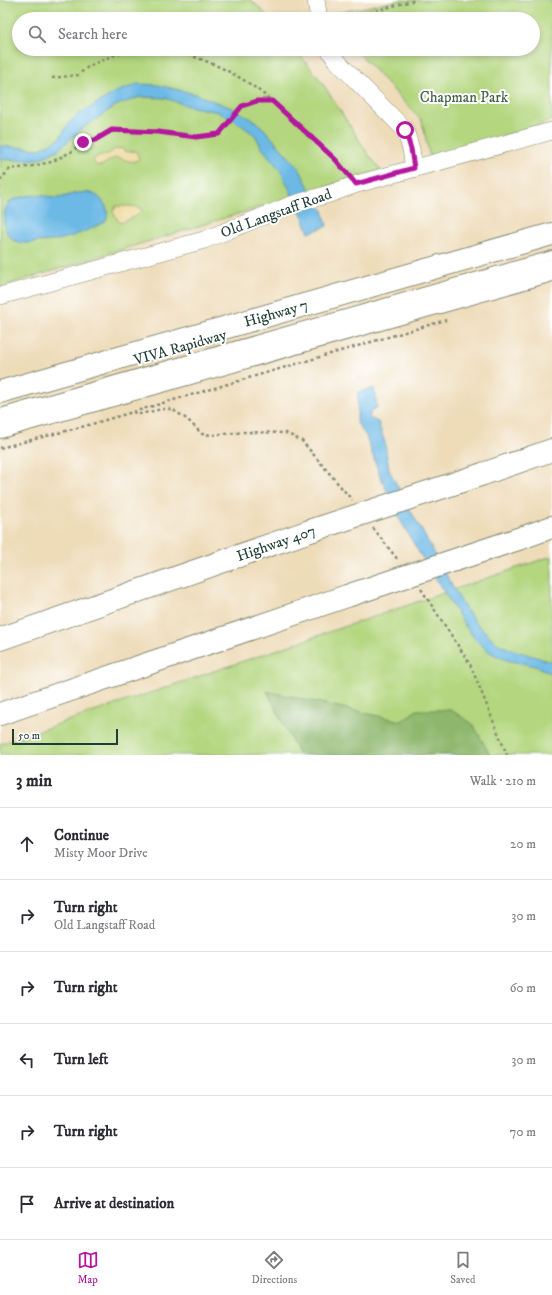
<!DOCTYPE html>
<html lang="en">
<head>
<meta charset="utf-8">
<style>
  body { margin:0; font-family:"IM FELL DW Pica",serif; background:#f2f2f3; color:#2b2b33 }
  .scale { position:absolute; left:12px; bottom:10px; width:106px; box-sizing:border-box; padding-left:4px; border:2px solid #1f3d34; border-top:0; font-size:11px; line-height:14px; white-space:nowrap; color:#1f3d34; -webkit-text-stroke:3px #fff; paint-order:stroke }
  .stop { position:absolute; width:12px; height:12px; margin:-9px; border:3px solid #b5179e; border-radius:50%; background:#fff }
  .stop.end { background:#b5179e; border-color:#fff; box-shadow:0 1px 4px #0008 }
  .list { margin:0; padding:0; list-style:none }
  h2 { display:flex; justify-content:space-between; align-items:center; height:52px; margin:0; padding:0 16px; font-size:17px }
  h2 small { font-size:13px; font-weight:400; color:#7c7c81 }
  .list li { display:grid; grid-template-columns:26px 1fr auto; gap:12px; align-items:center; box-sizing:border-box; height:72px; padding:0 16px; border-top:1px solid #e1e1e2 }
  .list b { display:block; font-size:15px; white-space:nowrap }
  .list p { margin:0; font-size:13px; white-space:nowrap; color:#7c7c81 }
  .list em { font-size:13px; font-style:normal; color:#7c7c81 }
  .icon { flex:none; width:22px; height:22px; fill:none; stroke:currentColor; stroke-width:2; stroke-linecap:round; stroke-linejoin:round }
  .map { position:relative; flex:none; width:552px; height:755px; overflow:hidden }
  .search { position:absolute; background:#fff; box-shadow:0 2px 6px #0003; left:12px; right:12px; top:12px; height:44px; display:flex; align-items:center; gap:10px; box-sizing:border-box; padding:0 14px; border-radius:22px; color:#7c7c81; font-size:15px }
  .sheet { height:484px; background:#fff }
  nav { display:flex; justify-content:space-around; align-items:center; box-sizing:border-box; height:56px; border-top:1px solid #e1e1e2; background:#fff; font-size:11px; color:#7c7c81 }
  nav a { display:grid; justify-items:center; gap:2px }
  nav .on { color:#b5179e }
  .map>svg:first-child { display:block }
  .green { fill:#b3d67e; stroke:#698a59 }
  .forest { fill:#8eb76d; stroke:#567a50 }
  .sand { fill:#eeda9e; stroke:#868c69 }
  .water { fill:#6cb9e6; stroke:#467b8d }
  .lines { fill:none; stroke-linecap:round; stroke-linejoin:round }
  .service-casing { stroke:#868c76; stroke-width:10 }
  .minor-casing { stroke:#868c76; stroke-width:18 }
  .primary-casing { stroke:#868c76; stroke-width:24 }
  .motorway-casing { stroke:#868c76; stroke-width:24 }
  .path { stroke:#868c76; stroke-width:2.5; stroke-dasharray:3 3; stroke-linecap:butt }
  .service { stroke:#fff; stroke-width:8 }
  .minor { stroke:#fff; stroke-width:17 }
  .primary { stroke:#fff; stroke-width:22 }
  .motorway { stroke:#fff; stroke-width:22 }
  .motorway-bridge-casing { stroke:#868c76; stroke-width:24; stroke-linecap:butt }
  .motorway-bridge { stroke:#fff; stroke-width:22 }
  .route { stroke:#b5179e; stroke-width:5 }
  .labels { text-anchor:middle; stroke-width:4; stroke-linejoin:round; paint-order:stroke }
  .park-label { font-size:15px; fill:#446346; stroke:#fff }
  .street-label { font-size:15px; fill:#1f3d34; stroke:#fff }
</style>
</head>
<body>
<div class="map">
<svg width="552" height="755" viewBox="0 0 552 755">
  <rect width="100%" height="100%" fill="#fff"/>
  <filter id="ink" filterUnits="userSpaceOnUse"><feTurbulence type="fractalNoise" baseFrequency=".025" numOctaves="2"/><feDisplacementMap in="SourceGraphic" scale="8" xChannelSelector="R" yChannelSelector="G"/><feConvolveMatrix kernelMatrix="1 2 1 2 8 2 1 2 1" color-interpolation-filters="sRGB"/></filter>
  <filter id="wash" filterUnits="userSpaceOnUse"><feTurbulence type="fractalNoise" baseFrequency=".012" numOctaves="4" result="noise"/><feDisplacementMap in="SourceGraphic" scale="16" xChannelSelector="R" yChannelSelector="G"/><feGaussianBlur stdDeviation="0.9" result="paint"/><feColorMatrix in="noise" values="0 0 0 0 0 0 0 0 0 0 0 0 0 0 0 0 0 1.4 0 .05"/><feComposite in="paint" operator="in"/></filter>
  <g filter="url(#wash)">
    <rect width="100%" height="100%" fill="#eedcb9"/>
    <!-- green -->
    <path class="green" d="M0,0h251l20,19h-252v30h276l26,32 47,73 13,16 -381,117z
      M400,0h152v121l-122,37 -8,-37 -67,-72h178v-30h-193l-3,-6z
      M552,556v199h-552v-11z"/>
    <!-- forest -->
    <path class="forest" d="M267,691l134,30 16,-11h34l22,14 17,31h-191z"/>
    <!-- sand -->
    <path class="sand" d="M121,148l5,4 10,-1 3,7 -1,2c-8,4 -14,-2 -22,-2 -8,1 -10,8 -19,8l-4,-5c6,-10 16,-3 20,-11z
      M116,206c8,1 20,-2 26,4 -3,7 -14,9 -21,13l-2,-1 -6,-10z"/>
    <!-- water -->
    <path class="water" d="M138,84l20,1 37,9 37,14 23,13 9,8 36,41 16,32 7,8 4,16 -18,7 -7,-18 -22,-45 -18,-22 -7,-13 -21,-15 -16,-8 -30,-6 -23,-8 -25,-1 -23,8 -33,22 -26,23 -12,6 -8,3 -24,1 -14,-1v-13l40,3 19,-10 10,-16 10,-9 37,-22z
      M77,193c4,0 10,-1 14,0 11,3 20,17 15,28 -25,13 -41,20 -69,21 -5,1 -11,1 -16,1 -21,-4 -21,-34 -9,-43 10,-4 22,-6 33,-4 4,0 8,3 12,2 6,0 14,-4 20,-5z
      M374,388l3,19 -6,4 -2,7 9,4 7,21 4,27 25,47 7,12 42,76 12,17 22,21 13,6 42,13v12c-5,-2 -9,-5 -14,-7 -9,-3 -19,-4 -28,-6 -19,-5 -33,-18 -44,-34l-48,-76 -19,-33 -20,-45 -13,-37 -9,-13 1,-31z"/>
  </g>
  <g filter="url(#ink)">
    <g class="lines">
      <defs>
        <path id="service" d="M0,413l552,-158"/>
        <path id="minor" d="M316,0l3,19
          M329,49l6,10 70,71 6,19 3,19
          M0,296l204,-56 87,-35 41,-12 25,-9 195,-53"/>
        <path id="primary" d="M0,392l552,-158
          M0,427l552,-157"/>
        <path id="motorway" d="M483,474l69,-24
          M524,537l28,-10
          M0,639l307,-107
          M0,714l347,-118"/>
      </defs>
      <!-- service casing -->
      <use href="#service" class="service-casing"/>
      <!-- minor casing -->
      <use href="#minor" class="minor-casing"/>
      <!-- primary casing -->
      <use href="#primary" class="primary-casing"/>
      <!-- motorway casing -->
      <use href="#motorway" class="motorway-casing"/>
      <!-- path -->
      <path class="path" d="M347,19l68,-19
        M159,49c33,3 72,21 98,40 18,14 34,30 50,46 14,12 28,24 40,38
        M52,78l26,-3 11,-9 23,-10 25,-7
        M0,180l10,-11 18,-2 23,-5 20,-10 12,-10 12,-2 17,-9 46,1 38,5 23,-3 23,-28 15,-5h15
        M133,412l7,2 22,-5h10l16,11 14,14 10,1 32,-3 42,1 16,8 50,59
        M0,448l85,-22 361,-106
        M373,528l25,32
        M421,589l49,75 37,91"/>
      <!-- service -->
      <use href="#service" class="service"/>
      <!-- minor -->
      <use href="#minor" class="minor"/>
      <!-- primary -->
      <use href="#primary" class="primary"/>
      <!-- motorway -->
      <use href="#motorway" class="motorway"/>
      <defs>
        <path id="motorway-bridge" d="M307,532l176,-58
          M347,596l177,-59"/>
      </defs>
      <!-- motorway-bridge casing -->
      <use href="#motorway-bridge" class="motorway-bridge-casing"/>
      <!-- motorway-bridge -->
      <use href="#motorway-bridge" class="motorway-bridge"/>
    </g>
  </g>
  <g class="lines" filter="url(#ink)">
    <!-- route -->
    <path class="route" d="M83,142l12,-2 17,-10 46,2 38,5 23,-3 23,-28 15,-5h15l63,58 21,25 58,-16 -3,-19 -6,-19"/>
  </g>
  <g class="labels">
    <!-- park labels -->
    <g class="park-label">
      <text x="464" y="102">Chapman Park</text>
    </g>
    <!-- street labels -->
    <g class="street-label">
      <text transform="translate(276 213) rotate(-20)" y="5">Old Langstaff Road</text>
      <text transform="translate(276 313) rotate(-16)" y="5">Highway 7</text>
      <text transform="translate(180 347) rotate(-16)" y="5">VIVA Rapidway</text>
      <text transform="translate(276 543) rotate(-19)" y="5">Highway 407</text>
    </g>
  </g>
</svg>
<div class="scale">50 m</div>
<div class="stop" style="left:405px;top:130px"></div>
<div class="stop end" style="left:83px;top:142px"></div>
<div class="search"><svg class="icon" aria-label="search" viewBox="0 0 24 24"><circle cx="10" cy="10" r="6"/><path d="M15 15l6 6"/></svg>Search here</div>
</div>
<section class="sheet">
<h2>3 min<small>Walk · 210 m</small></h2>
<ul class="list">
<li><svg class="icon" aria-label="ahead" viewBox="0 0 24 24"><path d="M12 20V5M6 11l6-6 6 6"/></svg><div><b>Continue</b><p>Misty Moor Drive</p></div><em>20 m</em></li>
<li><svg class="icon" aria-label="right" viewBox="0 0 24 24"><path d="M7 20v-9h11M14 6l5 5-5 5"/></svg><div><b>Turn right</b><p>Old Langstaff Road</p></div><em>30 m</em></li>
<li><svg class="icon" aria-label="right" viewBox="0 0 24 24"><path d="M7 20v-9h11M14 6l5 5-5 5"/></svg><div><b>Turn right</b></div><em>60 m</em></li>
<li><svg class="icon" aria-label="left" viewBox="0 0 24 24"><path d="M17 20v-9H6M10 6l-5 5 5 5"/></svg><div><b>Turn left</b></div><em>30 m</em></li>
<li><svg class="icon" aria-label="right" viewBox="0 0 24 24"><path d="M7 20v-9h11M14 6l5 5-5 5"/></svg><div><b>Turn right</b></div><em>70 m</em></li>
<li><svg class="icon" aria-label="arrive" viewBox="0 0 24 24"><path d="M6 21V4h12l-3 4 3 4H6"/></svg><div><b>Arrive at destination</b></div></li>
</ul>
</section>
<nav>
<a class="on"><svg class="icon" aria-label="map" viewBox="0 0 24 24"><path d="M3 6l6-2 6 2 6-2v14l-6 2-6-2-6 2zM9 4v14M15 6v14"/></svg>Map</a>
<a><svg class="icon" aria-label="directions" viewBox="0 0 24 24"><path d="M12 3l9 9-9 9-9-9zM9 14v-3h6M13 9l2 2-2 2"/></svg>Directions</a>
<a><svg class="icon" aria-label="saved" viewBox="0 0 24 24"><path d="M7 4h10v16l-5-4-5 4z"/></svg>Saved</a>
</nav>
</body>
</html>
